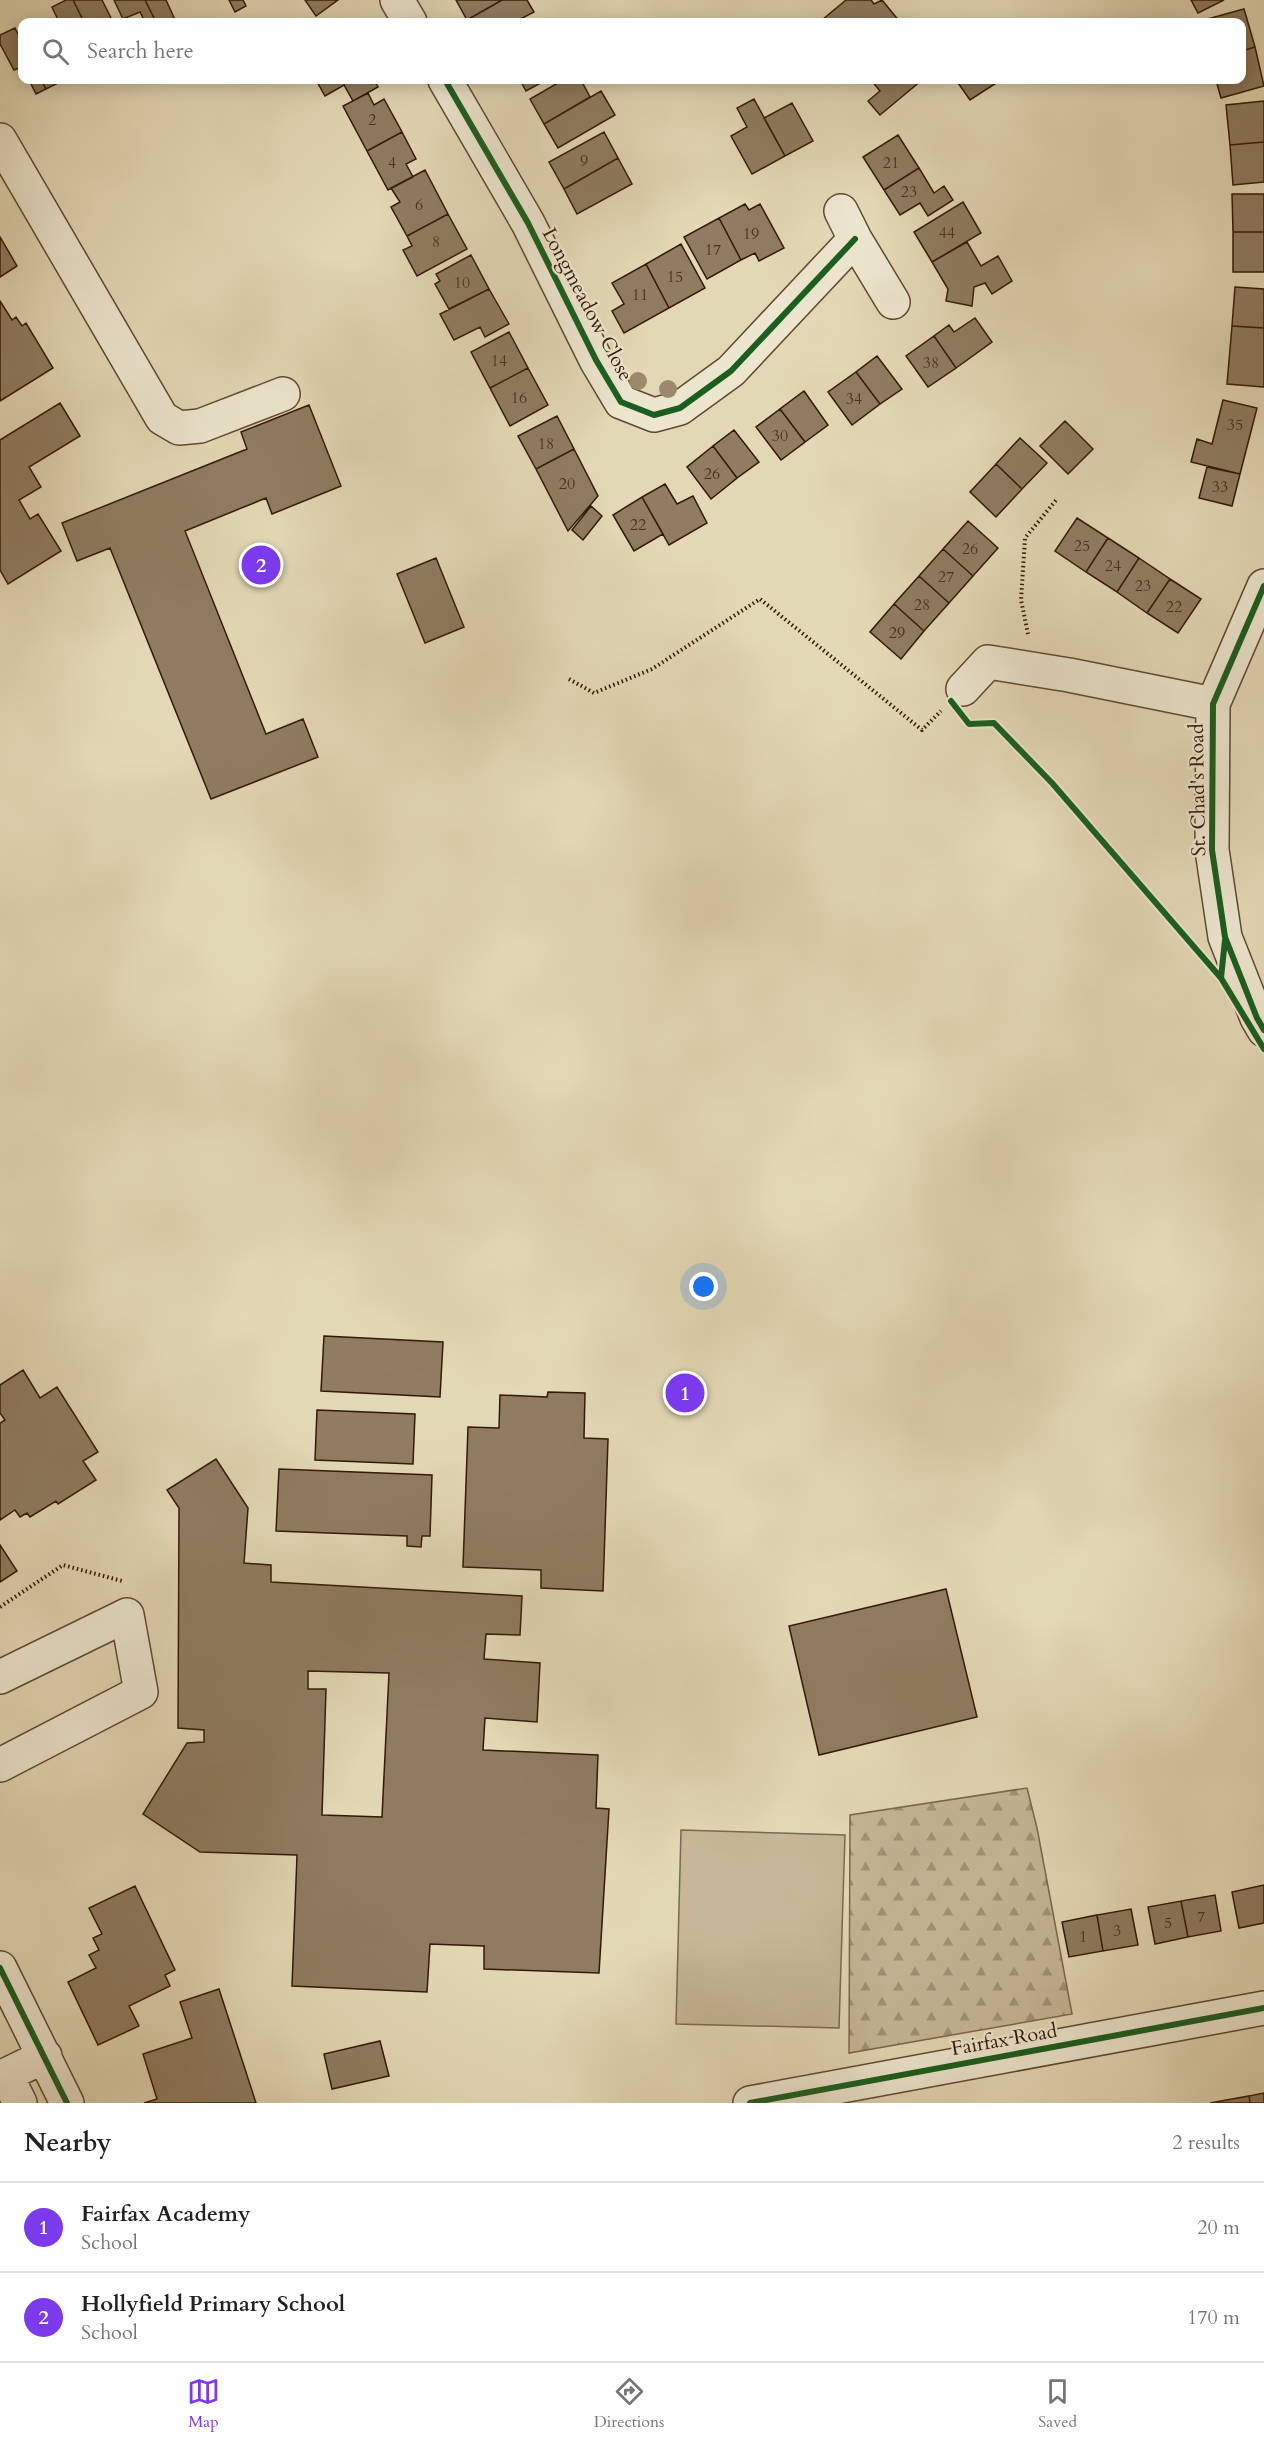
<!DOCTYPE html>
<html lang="en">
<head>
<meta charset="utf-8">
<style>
  body { margin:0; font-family:Cardo,serif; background:#f6f6f6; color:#202124 }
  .you { position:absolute; left:704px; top:1287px; width:21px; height:21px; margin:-15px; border:4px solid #fff; border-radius:50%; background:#1a73e8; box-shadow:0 0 0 9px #1a73e833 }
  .badge { display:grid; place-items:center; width:39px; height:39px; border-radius:50%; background:#7c3aed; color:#fff; font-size:20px; font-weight:700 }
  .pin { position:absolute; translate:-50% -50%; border:3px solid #fff; box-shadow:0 2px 6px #0006 }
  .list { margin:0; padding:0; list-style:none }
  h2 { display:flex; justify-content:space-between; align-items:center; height:78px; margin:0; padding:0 24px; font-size:26px }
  h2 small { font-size:20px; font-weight:400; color:#757577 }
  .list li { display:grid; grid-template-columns:39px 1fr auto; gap:18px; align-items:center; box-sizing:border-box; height:90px; padding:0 24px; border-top:2px solid #e0e0e0 }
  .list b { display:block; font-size:22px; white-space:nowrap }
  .list p { margin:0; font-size:20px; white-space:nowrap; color:#757577 }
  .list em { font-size:20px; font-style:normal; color:#757577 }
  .icon { flex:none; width:33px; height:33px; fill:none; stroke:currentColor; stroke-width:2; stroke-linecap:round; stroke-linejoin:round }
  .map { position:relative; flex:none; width:1264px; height:2103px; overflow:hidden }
  .search { position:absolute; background:#fff; box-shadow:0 3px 15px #0003; left:18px; right:18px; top:18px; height:66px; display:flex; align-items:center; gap:15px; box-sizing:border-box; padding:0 21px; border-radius:12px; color:#757577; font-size:22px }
  .sheet { height:258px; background:#fff }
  nav { display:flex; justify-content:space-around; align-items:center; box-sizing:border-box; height:84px; border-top:2px solid #e0e0e0; background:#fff; font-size:16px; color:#757577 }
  nav a { display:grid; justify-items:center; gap:3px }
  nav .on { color:#7c3aed }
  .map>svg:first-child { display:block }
  .forest { fill:url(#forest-firs); stroke:#7d684f; stroke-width:1.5 }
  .pitch { fill:#c5b797; stroke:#7d684f; stroke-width:1.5 }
  .building { fill:#8f7c61; stroke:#351807; stroke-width:1.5; fill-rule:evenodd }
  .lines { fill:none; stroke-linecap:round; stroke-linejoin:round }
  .minor-casing { stroke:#604832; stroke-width:36 }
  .path { stroke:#351807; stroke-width:4; stroke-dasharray:1.5 3; stroke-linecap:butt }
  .minor { stroke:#ede6cf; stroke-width:33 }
  .cycleway-casing { stroke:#ede6cf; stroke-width:10 }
  .cycleway { stroke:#1b5e20; stroke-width:6 }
  .tree { fill:#9b896d }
  .labels { text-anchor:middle; stroke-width:4.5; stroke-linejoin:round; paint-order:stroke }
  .number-label { font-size:16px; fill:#4c311e }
  .street-label { font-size:20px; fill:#351807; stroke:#ede6cf }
</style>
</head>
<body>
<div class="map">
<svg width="1264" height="2103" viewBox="0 0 1264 2103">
  <defs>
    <pattern id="forest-firs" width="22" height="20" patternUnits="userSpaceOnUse" patternTransform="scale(1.5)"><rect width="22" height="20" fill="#c5b797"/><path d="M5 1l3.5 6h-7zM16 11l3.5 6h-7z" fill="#a19479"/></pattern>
  </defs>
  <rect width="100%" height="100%" fill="#e3d8b5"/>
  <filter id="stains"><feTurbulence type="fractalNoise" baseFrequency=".00333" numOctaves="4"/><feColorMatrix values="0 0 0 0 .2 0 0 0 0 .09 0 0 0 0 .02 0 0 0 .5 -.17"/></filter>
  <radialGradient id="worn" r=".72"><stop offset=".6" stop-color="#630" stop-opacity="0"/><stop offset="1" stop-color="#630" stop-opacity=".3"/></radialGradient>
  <!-- forest -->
  <path class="forest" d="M1027,1788l10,40 35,186 -223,39 1,-238z"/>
  <!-- pitch -->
  <path class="pitch" d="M681,1830l164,5 -6,193 -163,-4z"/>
  <!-- building -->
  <path class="building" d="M66,0h7l11,22h-25l-7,-15z
    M73,0h29l11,22h-29z
    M114,0h31l11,22h-11l-5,-10 -17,7z
    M145,0h21l10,22h-20z
    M229,0h14l3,6 -11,6z
    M305,0h33l-22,16z
    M456,0h46l-35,20z
    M502,0h25l7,12 -19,10h-46l-2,-2z
    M846,0h25l3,4 8,-4 18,22h-76l-2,-2z
    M1191,0h33l-26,13z
    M1244,9l11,38 -13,4v-29h-42v-1z
    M15,28l7,14v25l-8,3 -14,-26v-9z
    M1255,47l9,39 -43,12 -5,-18h26v-29z
    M29,80h12l5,9 -10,5z
    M41,80h21v1l-16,8z
    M316,80h58l4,7 -25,14 -9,-16 -19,11z
    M520,80h26l-20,11z
    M563,80h18l9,17 -46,27 -14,-25z
    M871,80h51l-42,35 -12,-14 12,-10z
    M956,80h45l-31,20z
    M601,91l14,24 -57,33 -14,-24z
    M368,93l6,12 10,-6 18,33 -35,19 -24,-45z
    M754,99l31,57 -33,18 -21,-38 16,-9 -10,-19z
    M1264,101v41l-34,3 -4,-40z
    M792,103l21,38 -28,15 -21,-38z
    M402,132l14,27 -10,5 7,13 -25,13 -21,-39z
    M604,132l14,26 -54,31 -15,-27z
    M898,135l21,33 -35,22 -21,-33z
    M1264,142v40l-31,3 -3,-40z
    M618,158l14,26 -55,30 -13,-25z
    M919,168l15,25 10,-7 9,14 -25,16 -8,-13 -20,12 -16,-25z
    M425,170l23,44 -41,22 -16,-29 9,-5 -9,-14z
    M1232,194h32v38h-31z
    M963,202l18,31 -49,29 -18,-30z
    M745,204l4,6 11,-6 24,44 -25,13 -4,-8 -14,7 -22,-42z
    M448,214l19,35 -50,27 -14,-26 9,-4 -5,-10z
    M719,218l22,42 -34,19 -23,-42z
    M1233,232h31v40h-31z
    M0,237l17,29 -17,11z
    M967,242l14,24 17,-10 14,25 -20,13 -7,-11 -11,4 -2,19 -26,-5 2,-12 -16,-27z
    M681,244l24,44 -36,20 -23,-44z
    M471,255l18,34 -40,20 -14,-25 5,-3 -4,-7z
    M646,264l23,44 -45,25 -12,-22 12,-7 -12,-21z
    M1235,287l29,2v39l-32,-2z
    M489,289l20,35 -24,13 -5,-10 -26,13 -14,-26z
    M0,301l12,19 4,-3 6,9 4,-3 27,45 -53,33z
    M975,318l17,24 -36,26 -22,-32 15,-11 5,7z
    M1232,326l32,2v59l-37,-3z
    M509,332l19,36 -38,20 -19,-36z
    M934,336l22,32 -28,19 -22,-31z
    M877,356l25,33 -22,15 -24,-32z
    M528,368l20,37 -38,21 -20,-38z
    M856,372l24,32 -28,21 -24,-33z
    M804,391l24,34 -23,17 -25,-33z
    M1223,400l34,8 -17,66 -49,-12 6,-23 15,5z
    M60,403l20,33 -51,31 12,20 -22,13 11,19 8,-5 23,37 -53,33 -8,-14v-130z
    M309,405l32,81 -69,28 -6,-16 -81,33 81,203 37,-15 15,38 -107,42 -101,-251 -33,13 -15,-38 185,-74 -6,-17z
    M780,409l25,33 -24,18 -25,-33z
    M557,416l17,33 -38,20 -18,-33z
    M1065,421l28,28 -25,25 -28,-28z
    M734,430l25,32 -22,16 -24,-32z
    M1020,438l27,25 -25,26 -26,-25z
    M713,446l24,32 -26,21 -24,-32z
    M574,449l24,47 -30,35 -32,-62z
    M996,464l26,25 -26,28 -26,-25z
    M1207,467l33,7 -8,32 -33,-8z
    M665,484l12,20 16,-8 14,27 -38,22 -27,-48z
    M642,497l21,37 -29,17 -21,-36z
    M591,506l11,10 -19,24 -11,-10z
    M1077,518l31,20 -22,34 -31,-21z
    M968,521l30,27 -25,28 -30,-27z
    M1108,538l31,20 -22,34 -31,-20z
    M943,549l30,27 -24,27 -30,-27z
    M436,558l28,69 -39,16 -28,-69z
    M1139,558l31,21 -23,34 -30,-21z
    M919,576l30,27 -25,28 -30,-27z
    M1170,579l31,20 -23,34 -31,-20z
    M894,604l30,27 -23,28 -31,-27z
    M324,1336l119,6 -3,55 -119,-6z
    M23,1370l17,28 17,-11 41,65 -15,9 13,19 -38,24 -2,-3 -26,16 -3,-4 -7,4 -5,-7 -15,10v-97l5,-3 -5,-7v-28z
    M548,1392l37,1 -1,45 24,1 -5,152 -62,-3v-18l-78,-3 5,-140 31,1 1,-33 47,2z
    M317,1410l98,4 -2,50 -98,-4z
    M216,1459l32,49 -4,55 27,2v17l251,14 -2,39 -34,-1 -2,25 56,4 -3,59 -52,-4 -2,32 115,5 -2,53 13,1 -10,164 -115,-4v-23l-54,-2 -3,48 -135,-6 5,-131 -97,-3 -57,-38 44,-71 17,-1v-12l-26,-2 1,-220 -12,-18zM308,1671l81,2 -7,144 -60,-2 4,-126h-18z
    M279,1469l153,6 -2,61h-8l-1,11 -14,-1v-10l-131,-5z
    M0,1545l17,26 -17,11z
    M946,1589l31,128 -158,38 -30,-129z
    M1264,1885v38l-25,5 -7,-36z
    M135,1886l40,84 -10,5 5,11 -41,20 10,20 -41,19 -30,-63 28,-14 -7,-13 10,-5 -6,-12 9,-4 -13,-26z
    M1215,1895l6,36 -33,6 -7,-36z
    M1181,1901l7,36 -33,7 -7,-37z
    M1131,1909l7,36 -35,6 -6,-36z
    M1097,1915l6,36 -34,6 -7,-35z
    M219,1989l37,114h-112l13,-4 -14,-45 49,-16 -12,-36z
    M380,2041l9,35 -57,13 -8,-35z
    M1264,2093v10h-14l-1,-7z
    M1249,2096l1,7h-40z"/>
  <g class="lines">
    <defs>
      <path id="minor" d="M397,0l13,22
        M445,80l83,143 68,137 25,42 33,13 26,-7 51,-37 124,-132
        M0,140l162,278 17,10 21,-2 83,-32
        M841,211l14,28 38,63
        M1264,586l-51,118 -1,146 13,87 32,81 7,12
        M963,689l25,-27 81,13 144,29
        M0,1677l127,-62 14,77 -141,73
        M0,1968l67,135
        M20,2103l-14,-28 39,-19
        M750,2103l514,-95"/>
    </defs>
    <!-- minor casing -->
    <use href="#minor" class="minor-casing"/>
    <!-- path -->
    <path class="path" d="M1028,634l-7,-34 4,-62 32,-39
      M569,679l25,14 58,-24 108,-70 162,131 19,-19
      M0,1607l63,-42 59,16"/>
    <!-- minor -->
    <use href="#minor" class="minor"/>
    <defs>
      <path id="cycleway" d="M445,80l83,143 68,137 25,42 33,13 26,-7 51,-37 124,-132
        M1264,586l-51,118 -1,146 13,87 32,81 7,12
        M951,701l18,23 25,-1 58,60 169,195
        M1225,940l-4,38 43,71
        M0,1968l67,135
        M750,2103l514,-95"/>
    </defs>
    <!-- cycleway casing -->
    <use href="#cycleway" class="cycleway-casing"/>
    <!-- cycleway -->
    <use href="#cycleway" class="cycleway"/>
  </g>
  <!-- trees -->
  <g class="tree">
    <circle cx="638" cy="381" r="9"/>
    <circle cx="668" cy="389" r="9"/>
  </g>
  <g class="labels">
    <!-- number labels -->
    <g class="number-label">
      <text x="372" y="125">2</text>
      <text x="584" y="166">9</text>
      <text x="392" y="168">4</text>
      <text x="891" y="168">21</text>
      <text x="909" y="197">23</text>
      <text x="419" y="210">6</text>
      <text x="947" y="238">44</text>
      <text x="751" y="239">19</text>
      <text x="436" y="247">8</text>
      <text x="713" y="255">17</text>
      <text x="675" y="282">15</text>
      <text x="462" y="288">10</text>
      <text x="640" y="300">11</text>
      <text x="499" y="366">14</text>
      <text x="931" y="368">38</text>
      <text x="519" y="403">16</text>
      <text x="854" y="404">34</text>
      <text x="1235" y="430">35</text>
      <text x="780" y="441">30</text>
      <text x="546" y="449">18</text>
      <text x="712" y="479">26</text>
      <text x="567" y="489">20</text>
      <text x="1220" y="492">33</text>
      <text x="638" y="530">22</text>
      <text x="1082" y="551">25</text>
      <text x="970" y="554">26</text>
      <text x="1113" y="571">24</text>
      <text x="946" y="582">27</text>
      <text x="1143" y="591">23</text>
      <text x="922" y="610">28</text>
      <text x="1174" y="612">22</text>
      <text x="897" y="638">29</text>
      <text x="1201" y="1922">7</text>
      <text x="1168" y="1928">5</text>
      <text x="1117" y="1936">3</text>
      <text x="1083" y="1942">1</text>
    </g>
    <!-- street labels -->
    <g class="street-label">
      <text transform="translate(588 304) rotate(62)" y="7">Longmeadow Close</text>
      <text transform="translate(1197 790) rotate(-91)" y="7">St. Chad's Road</text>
      <text transform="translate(1004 2039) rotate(-10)" y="7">Fairfax Road</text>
    </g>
  </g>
  <rect width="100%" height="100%" filter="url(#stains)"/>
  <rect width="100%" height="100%" fill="url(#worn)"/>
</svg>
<div class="you"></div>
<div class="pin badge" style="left:685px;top:1393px">1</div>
<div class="pin badge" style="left:261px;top:565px">2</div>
<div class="search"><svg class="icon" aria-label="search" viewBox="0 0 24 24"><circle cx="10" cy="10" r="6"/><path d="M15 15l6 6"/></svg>Search here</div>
</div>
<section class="sheet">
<h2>Nearby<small>2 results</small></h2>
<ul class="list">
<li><span class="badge">1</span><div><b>Fairfax Academy</b><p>School</p></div><em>20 m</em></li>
<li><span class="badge">2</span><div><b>Hollyfield Primary School</b><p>School</p></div><em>170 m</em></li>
</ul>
</section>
<nav>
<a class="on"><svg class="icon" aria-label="map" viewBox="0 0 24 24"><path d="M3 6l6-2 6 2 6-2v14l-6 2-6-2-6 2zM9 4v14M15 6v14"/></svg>Map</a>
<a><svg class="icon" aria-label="directions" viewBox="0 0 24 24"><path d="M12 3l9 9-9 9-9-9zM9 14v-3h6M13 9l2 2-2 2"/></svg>Directions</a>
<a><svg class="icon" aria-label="saved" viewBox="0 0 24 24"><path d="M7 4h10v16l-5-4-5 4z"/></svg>Saved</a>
</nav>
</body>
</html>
